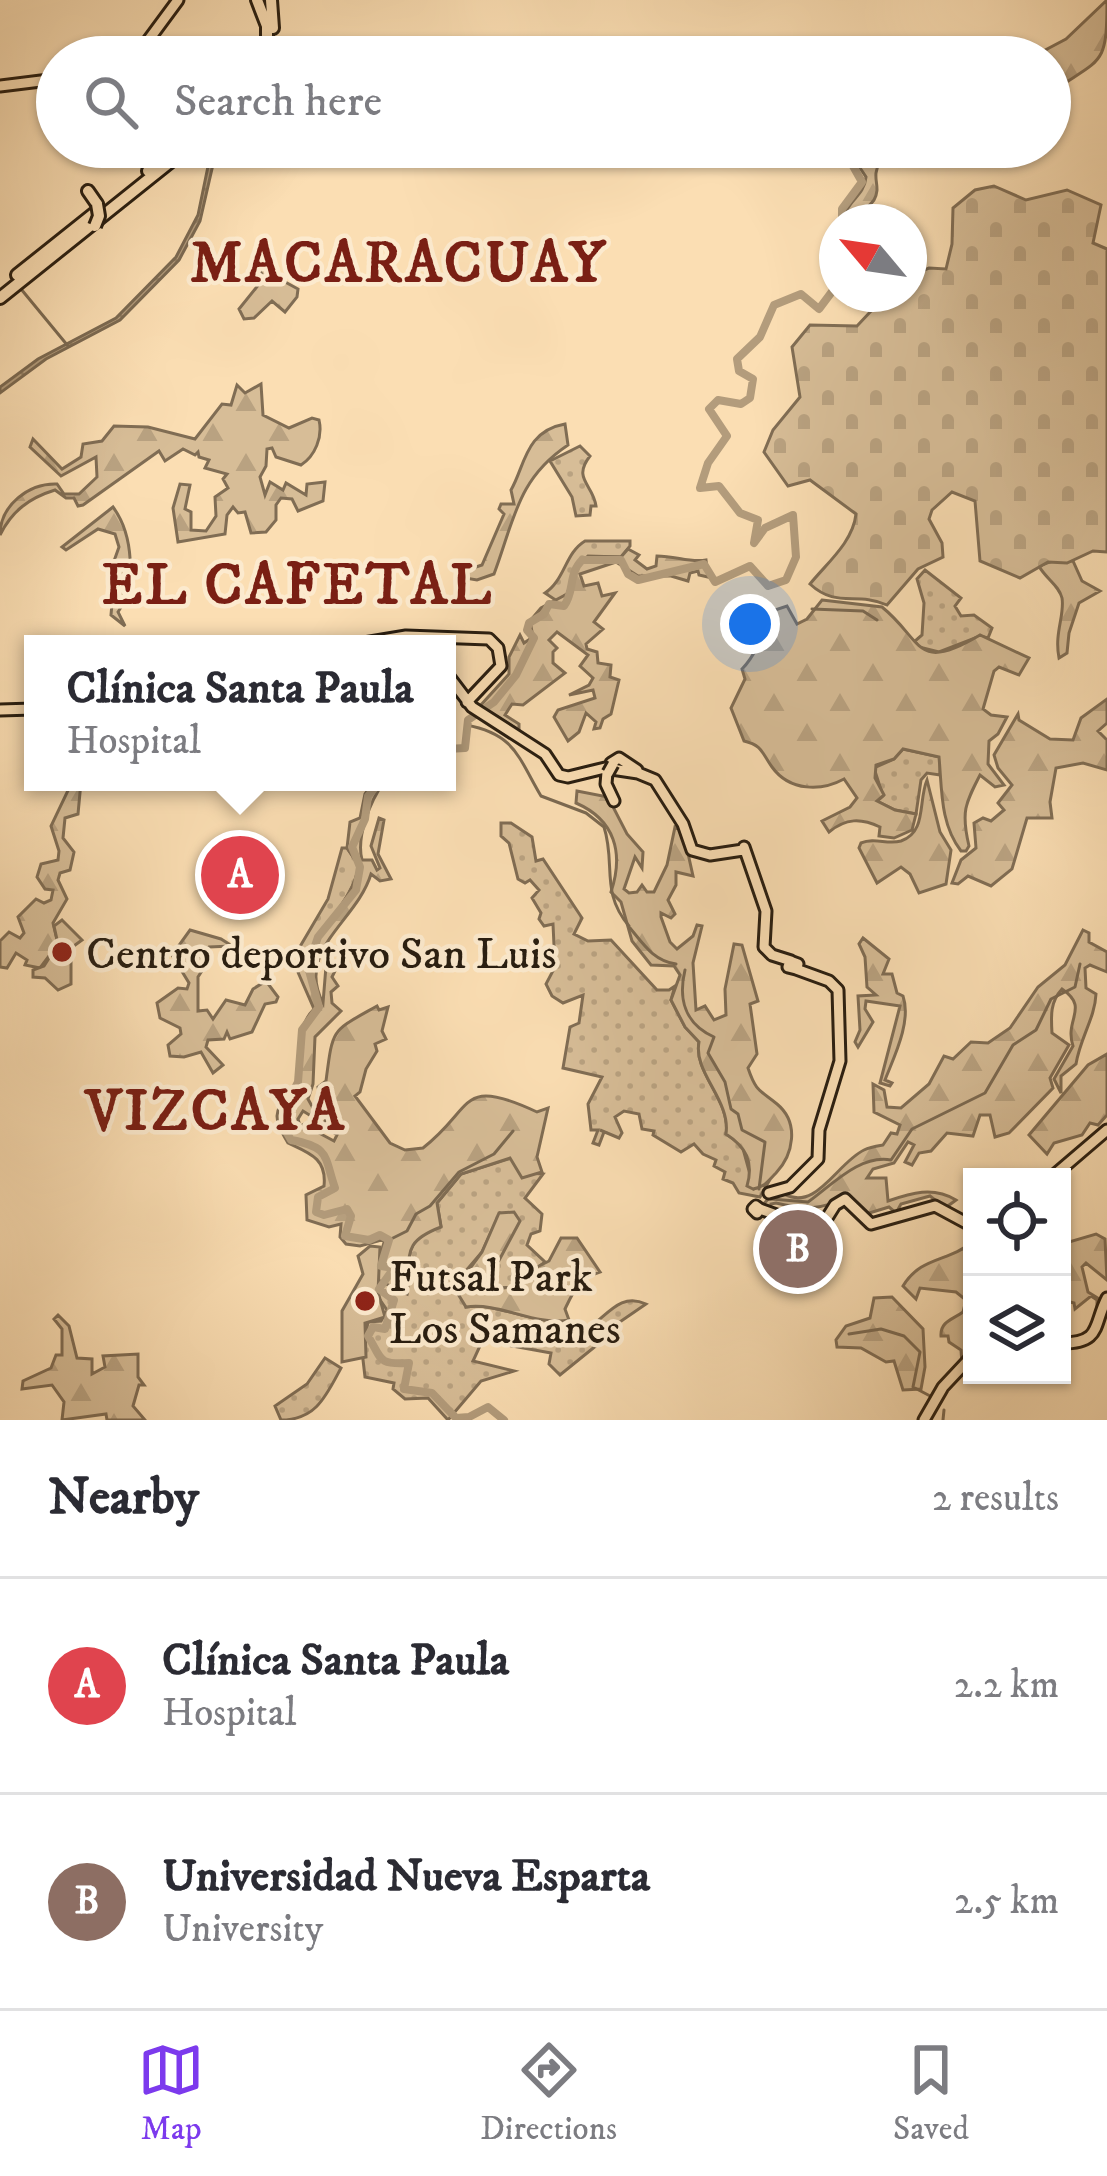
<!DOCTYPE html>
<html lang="en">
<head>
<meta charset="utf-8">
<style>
  body { margin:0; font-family:"IM FELL DW Pica",serif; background:#f2f2f3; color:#2b2b33 }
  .controls { position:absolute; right:36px; bottom:36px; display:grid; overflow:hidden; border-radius:0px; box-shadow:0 3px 9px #0004 }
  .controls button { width:108px; height:108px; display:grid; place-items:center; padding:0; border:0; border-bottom:3px solid #e1e1e2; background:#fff; color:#2b2b33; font:60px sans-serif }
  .compass { position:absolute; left:819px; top:204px; width:108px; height:108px; border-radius:50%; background:#fff; box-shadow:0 3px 9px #0004; rotate:299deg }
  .you { position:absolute; left:750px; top:624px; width:42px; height:42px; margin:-30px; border:9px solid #fff; border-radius:50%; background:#1a73e8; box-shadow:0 0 0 18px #1a73e833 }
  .badge { display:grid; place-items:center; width:78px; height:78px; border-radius:50%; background:#7c3aed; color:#fff; font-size:39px; font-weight:700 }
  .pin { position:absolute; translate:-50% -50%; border:6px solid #fff; box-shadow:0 3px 12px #0006 }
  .popup { position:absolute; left:24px; top:635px; width:432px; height:156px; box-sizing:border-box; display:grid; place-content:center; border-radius:0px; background:#fff; filter:drop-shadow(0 3px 9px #0005); font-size:39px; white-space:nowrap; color:#7c7c81 }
  .popup b { font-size:45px; color:#2b2b33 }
  .popup::after { content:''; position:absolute; left:50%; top:100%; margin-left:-24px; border:24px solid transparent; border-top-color:#fff }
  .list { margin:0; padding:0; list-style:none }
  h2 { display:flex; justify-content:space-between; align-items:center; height:156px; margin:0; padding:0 48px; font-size:51px }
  h2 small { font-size:39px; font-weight:400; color:#7c7c81 }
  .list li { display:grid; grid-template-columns:78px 1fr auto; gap:36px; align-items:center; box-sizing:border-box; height:216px; padding:0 48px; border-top:3px solid #e1e1e2 }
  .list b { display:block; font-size:45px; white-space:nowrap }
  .list p { margin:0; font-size:39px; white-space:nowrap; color:#7c7c81 }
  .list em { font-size:39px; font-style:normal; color:#7c7c81 }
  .icon { flex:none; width:66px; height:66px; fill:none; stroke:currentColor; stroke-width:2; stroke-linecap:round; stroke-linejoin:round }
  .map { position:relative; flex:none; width:1107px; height:1420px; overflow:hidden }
  .search { position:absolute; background:#fff; box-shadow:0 3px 9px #0004; left:36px; right:36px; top:36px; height:132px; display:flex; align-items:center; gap:30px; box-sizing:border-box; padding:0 42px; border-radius:66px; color:#7c7c81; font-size:45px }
  .sheet { height:588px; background:#fff }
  nav { display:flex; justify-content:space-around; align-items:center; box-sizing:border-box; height:168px; border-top:3px solid #e1e1e2; background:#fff; font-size:33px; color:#7c7c81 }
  nav a { display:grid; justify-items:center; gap:6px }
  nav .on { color:#7c3aed }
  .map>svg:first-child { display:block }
  .grass { fill:url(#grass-dots); stroke:#806d54; stroke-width:3 }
  .forest { fill:url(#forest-firs); stroke:#806d54; stroke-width:3 }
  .cemetery { fill:url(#cemetery-stones); stroke:#806d54; stroke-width:3 }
  .pitch { fill:#d7bd97; stroke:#806d54; stroke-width:3 }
  .water { fill:url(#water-waves); stroke:#7b6951; stroke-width:3 }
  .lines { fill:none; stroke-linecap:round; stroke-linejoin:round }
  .stream { stroke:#7b6951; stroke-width:3 }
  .river { stroke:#b39c7c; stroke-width:8 }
  .major-casing { stroke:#281d10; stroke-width:15 }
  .highway-casing { stroke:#281d10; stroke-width:16 }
  .major { stroke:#fbdeb3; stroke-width:9 }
  .highway { stroke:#fbdeb3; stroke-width:10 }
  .major-bridge-casing { stroke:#281d10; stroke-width:15; stroke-linecap:butt }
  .highway-bridge-casing { stroke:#281d10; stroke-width:16; stroke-linecap:butt }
  .major-bridge { stroke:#fbdeb3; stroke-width:9 }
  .highway-bridge { stroke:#fbdeb3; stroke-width:10 }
  .poi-dot { fill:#8f2418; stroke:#fceace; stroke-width:4.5 }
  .labels { text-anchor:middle; stroke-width:9; stroke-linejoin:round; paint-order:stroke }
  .poi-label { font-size:45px; fill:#281d10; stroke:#fceace; text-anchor:start }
  .district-label { font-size:57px; font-weight:bold; letter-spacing:3px; fill:#7a1f14; stroke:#fceace }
</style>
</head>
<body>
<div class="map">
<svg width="1107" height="1420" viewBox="0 0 1107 1420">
  <defs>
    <pattern id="grass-dots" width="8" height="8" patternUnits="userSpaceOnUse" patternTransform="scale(3)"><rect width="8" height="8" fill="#d7bd97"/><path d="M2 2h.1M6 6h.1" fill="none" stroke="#b9a281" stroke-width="1.8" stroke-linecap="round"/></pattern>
    <pattern id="forest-firs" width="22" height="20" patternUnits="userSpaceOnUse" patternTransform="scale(3)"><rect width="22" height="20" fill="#d7bd97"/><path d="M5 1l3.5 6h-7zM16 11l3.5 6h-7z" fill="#b9a281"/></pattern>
    <pattern id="cemetery-stones" width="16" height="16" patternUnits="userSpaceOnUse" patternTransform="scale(3)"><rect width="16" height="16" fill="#d7bd97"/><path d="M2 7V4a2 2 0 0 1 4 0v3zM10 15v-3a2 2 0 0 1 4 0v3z" fill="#b9a281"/></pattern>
    <pattern id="water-waves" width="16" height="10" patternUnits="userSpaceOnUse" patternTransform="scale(3)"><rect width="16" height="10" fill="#b39c7c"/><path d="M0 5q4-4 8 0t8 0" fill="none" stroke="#927f64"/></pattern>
  </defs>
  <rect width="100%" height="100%" fill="#fbdeb3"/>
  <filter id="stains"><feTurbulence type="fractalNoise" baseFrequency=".00167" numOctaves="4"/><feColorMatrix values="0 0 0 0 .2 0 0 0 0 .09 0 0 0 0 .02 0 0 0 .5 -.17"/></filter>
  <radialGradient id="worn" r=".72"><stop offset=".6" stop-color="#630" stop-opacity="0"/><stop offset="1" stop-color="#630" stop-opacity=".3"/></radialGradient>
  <!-- grass -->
  <path class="grass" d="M580,446l10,10c-18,23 3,28 6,50h-5l-1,9 -14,1 -4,-19 -22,-36z
    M585,541h45v5l-9,11h-33l-21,37 -10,7 -12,-8c20,-13 20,-40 40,-52z
    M925,570l36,28 -6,8 6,10 13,-1 18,13 -4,10 -8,-2 -41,16 -20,-5 -4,-6 7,-6 2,-32 -7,-24z
    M903,749l37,8v18l-13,-2 -6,7 -5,34 -21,-4 -18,-9 6,-5 -9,-28 20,-9z
    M501,823h10l21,14 4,24 7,-2 39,59 -8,16 14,7 23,-1 46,50h12l6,-4 -4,14 14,27 14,15c-6,31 32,58 27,92l16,11 12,44 14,-6 -8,14 -21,-4 -6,-10 -10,-4 2,-7 -11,-6 2,-6 -13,-6 -9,-10 -13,8 -28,-17 1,-4 -12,-2 -3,-15 -15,-3 -9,6 7,16 -3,5 -19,-8 4,2 -5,13 -6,-2 5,-13h-7l-3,-26 14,-27 -39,-9 7,-41 9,-4 4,-28 -20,8 -11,-7 -6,-12 9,-17 -2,-43 -9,2 -5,-7 2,-6 -9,-15 7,-8 -9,-10 -5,3 -7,-4 -9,-36 -8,-7z
    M342,848h5l12,18c-7,39 -44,63 -53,101l-9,3 1,-20 30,-51z
    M511,1158l18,15 14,1 -18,24 17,16 -2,17 -9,3 -4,11 18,17 -32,25 -20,2c-3,-23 16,-47 26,-68l-19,-8 -18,39 -18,21 2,34c34,-5 68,19 103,13l6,14c27,-6 40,-45 71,-30l-35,24 2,4 -53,43 -11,-11 2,-11 -50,-9v-10l-16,1 -12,26 41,10 -33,10 -33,39 -20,-22 -23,1 -12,-10 1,-6 -29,-6 -3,-26 6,-29 13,-1 6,-11 -11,-16 -2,-16 33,15c5,-37 -8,-50 34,-67l-4,-23 24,-29z
    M325,1358l16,10c-15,28 -25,52 -60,52l-6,-14 32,-22z"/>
  <!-- forest -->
  <path class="forest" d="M1107,0c0,68 -5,57 -57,93v-36h-18l34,-18z
    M856,147h80l-10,9c-17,0 -46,-8 -50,17 -1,10 4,16 -2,27 -6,8 -13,12 -18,22h-12c1,-22 20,-24 22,-45l-12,-18z
    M262,257l16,21 20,11 -1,8 -12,15 -13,-11 -18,17 -10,1 -5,-10 25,-31 -6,-11z
    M261,384l2,31 26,13 23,-10 7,2c4,17 -4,36 -18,45l-25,-8 -4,-9 -5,1 -1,17 -6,11 5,18 5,-13 13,8 3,-7 20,12 1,-11 18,-2 -2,19 -25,10 -6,-12 -11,-1 -5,7v15l-10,12 -15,1 -6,-21 -7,1 -5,-6 -6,8 -2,19 -47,8 -5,-34 7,-24 10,1 -5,24 6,3v18l15,1 10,-15 -1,-19 13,-9 -5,-9 4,-5 -22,-6 4,-8 -10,-3 -1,-5 -3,3 -12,-6 -18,12 -6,-10 -76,54 -5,1 -4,-8h-8l-11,-8c-26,8 -43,21 -55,45 0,-30 29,-52 57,-51l7,10h15l18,-17 -1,-20 -35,19 -31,-29 3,-8 29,30 19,-12 2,-13 19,-3 12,-15 34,1 47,12 27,-35 9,1 6,-20 8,8z
    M565,424l3,21c-51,34 -54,76 -74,129l-17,6 -18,-3 5,-6 18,-6 22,-51 -5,-5 2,-5h13l-3,-14c14,-24 14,-59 54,-66z
    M113,507c20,27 24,78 5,105l7,14 -14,-11 2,-23 -5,-14 11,-31 -4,-13 -17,-5 -32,21 -4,-3z
    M628,549l11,6 -4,5 12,9 9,-3 1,-10c19,0 33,7 49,4l2,17 -9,-2 -1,-4 -8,2 -2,8 -17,-5h-33l-22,-14 -36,12 4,12 14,-3 4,13 13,-3 -21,29 9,7 -17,15 1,5 10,3 1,11 13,2 -1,12 9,3 -8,34 -8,5 -3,9 -6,1 2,-7 -10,-9 -7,19 -11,9 -14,-24 4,-7 37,-12 -2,-8 -24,5 20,-10 4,-7 -13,-12 8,-11 -31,-23 -8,8 8,8 -4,4v11l12,10 -42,32 -11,-1 -7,11 14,9v6l-39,-24 29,-32v-17l11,-22 4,8 9,-6 -3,-16 11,-13 26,-14 9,-26 12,-12 33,1z
    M1052,561h21l9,20 18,10 -21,12 -10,30 -2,20 -8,5c-5,-25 6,-43 3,-60 -3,-13 -17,-20 -23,-32z
    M822,600l60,7c41,33 33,67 98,28l49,23 -10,17 -20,-8 -5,4 -11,38 8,6 16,2 -9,17 -9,7 -1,23 16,21 -9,2 -15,-12c-15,29 -19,37 -11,71l-3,5h-5c-21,-27 -19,-62 -22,-94l-36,-8 -9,10 -18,6 -1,13 9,17 -7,6 18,9 21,4 -4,16 -18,8 -15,-2 1,-9c-19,-9 -34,-9 -51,5l-7,-11 28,-14 7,-9 -13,-19c-22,12 -54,13 -72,-12 -10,-14 -10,-22 -28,-26l-13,-33 14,-29 -3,-10c15,-15 22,-38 30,-58l15,-5 10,18 10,-5z
    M1107,699v24l-9,8 9,9v30l-24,-7 -27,5 -6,34 2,16h-25l-15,51 -21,17 -23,-10 -10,8 -6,-1 9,-23 15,-12 -2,-25 9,-5 8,3 13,-11 -6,-7 14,-18 -14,-17 -4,-13 24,-41 1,6 31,19 23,1 8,-22z
    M927,780l13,52 11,18 -5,34 -27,9 -9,-19 -9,-7 -24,16 -18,-35 2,-5c14,-6 26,2 40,-2 26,-9 17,-40 26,-61z
    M72,782h9l-3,32 -13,4 -2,20 11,14 -4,18 -10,3 -2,7 9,19 -14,24 5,21 -18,24 -15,-3 2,-5 -11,-7 -9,15 -7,-1v-26l9,-9 11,6 4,-5 -6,-16 18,-18 8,4 7,-3 2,-10 -8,-1 -8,-12 4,-13 17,-4 1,-9 -8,-25z
    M374,782h10c-14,19 -28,55 -22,78h10l5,10 3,-2 -9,-22 8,-28 5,2 -6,34 13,25 -11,2 -9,-7c-14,47 -76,76 -48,129l4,-49 7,-5 -4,16 7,2 -5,10 6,9 -7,6 1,11 9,8 -26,26 -2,47 -5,15 5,9 -2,8 -8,-5 -5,8 2,7 13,-6 6,13 15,8 3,-6 -14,-10 3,-6 -8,-32 8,-6c7,-54 5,-49 51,-75l2,4 9,-3 -6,24 4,8 -11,5 2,7 -11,18 -6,23 -5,4 35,47 15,7 18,-2c52,-40 35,-73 114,-36l11,-4 -11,49 5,15 -20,6 -12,-20 -49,16 -24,29 4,24c-42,16 -29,29 -34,67l-33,-16 11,-39 -25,7 -14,-2 -6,-7 1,-13 -12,3 -22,-7 -1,-25 18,-9c3,-28 -15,-33 -36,-43 -5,-9 -11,-17 -11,-27 1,-15 15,-21 19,-34 8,-24 -3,-52 18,-73l-17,-39 9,-3c9,-38 46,-62 53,-102l-12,-17 3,-26 10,-4 5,-24z
    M577,791l31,6 19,37 16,18 -1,16 -7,-11 -11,32 5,4 8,-1 5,-7 5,7h7l13,-27 8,-38 8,4 10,45 -17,-4v13l-8,15 7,14 -4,4 -10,-5v4l9,25 7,7 16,-13 4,-11 5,1 -9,37 3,47 9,-4 9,14 12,-5 -1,-26 9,-45 8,1 16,56 -8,3 7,50 -9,14c8,24 12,22 29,36 23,19 16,51 -1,69 -9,9 -10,13 -23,16l-6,-3c7,-24 -1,-39 -21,-52 5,-34 -33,-61 -27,-92l-14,-15 -14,-27 9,-25 -6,-9 -23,-1 -19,-24 -11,-39 -10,-10c13,-39 4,-72 -35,-89z
    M190,930l31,9 11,7 -23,1 -9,9 7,7 -9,14v34l9,-1 6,9 13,-19 19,5 8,-16 13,-8 12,16 -2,5 -11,2 -13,28 -22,7 -3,-7 -3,7 -16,1 -2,7 17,18 -10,8 -12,-21 -17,5 -14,-1 -2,-11 13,-11 -1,-6 -20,-10 -3,-15 21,-15 9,1 2,-6 -17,-28z
    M1083,930l6,3v9l18,10v20l-17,-7 -5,3 1,20 10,6c-1,24 -16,44 -20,70l-15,12v17l-7,-14 19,-33c-9,-27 17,-38 -11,-57 -12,13 -11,27 -10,44l17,12 -19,33 3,10 -44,45 -14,4 -5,-22h-10l-7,21 -26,-3 -16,18 -12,2 -7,12 -7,-3 9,-17 -6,-3 -14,21 -21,6 -6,9h19l2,23c23,-8 45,-15 68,-1l-11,8 -15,-12 -29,8 -5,9 -7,-6 -23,7 -18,-18c-25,14 -43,14 -72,7l-5,1 -1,6 -9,-3 8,-9 15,-4c32,18 53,-31 80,-44 6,-3 13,-4 19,-5l8,-12 6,1 3,-9 -26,-13 -1,-28 11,6 3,17 14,1 28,-24 15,-28 9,3 18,-17 17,1 22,-15 28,-41 27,-22z
    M863,938l26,21 -6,15h9l5,19 6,3c9,26 -10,63 -18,84l7,3 -2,3 -10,-3 20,-77 -34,-5 -1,8 8,13 -15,25 -3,-5 5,-12 -2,-34 18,-1 -9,-8 -2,-30 -6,-13z
    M1107,1054v61l-9,10 -8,-2 -8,12 -28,8 -7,11 -18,-19 59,-70z
    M514,1212l6,9 -24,45 -3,23 20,-2v-14l7,-11 6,-1 9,7 14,-7 12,-23h16l23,34c-21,6 -26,18 -35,37l4,11c-35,6 -69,-18 -103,-13l-11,-18 27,-37 17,-39z
    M1096,1234l9,5 2,41 -21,-17 -4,4 6,25 13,8 -4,9v-9l-6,-4 -16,13 -1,-6 -12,-3 3,-30 -3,-26z
    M972,1242v52l-5,6 5,5v48l-10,11 -1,-14 -12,-8 -1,-6h-7c-1,-15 13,-17 22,-24l3,-12 -10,-8 -36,-4 -4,11 -13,-13c18,-30 46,-24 69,-44z
    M892,1297l31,32 2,38 -4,22 -18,1 -9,-29 -8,1 -25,-14 -24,-1 -1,-7 10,-14 24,-8 4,-20z
    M58,1315l11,11 8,32 15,1v15l13,-7 -2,-11 35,-2v23l6,8h-5l-6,21 12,14h-38l-1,-6 -44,6 2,-18 -12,-17 -30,4 1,-8 28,-13 5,-13h6v-26l-8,-10z"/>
  <!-- cemetery -->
  <path class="cemetery" d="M994,186l32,14 41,-10 34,15 -8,38 14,6v303l-14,-1 -26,12 -19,-1 -28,16 -40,-17 -5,-60 -23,-9 -20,18 -3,9 13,24 1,14 -25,12 -31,36c-31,-14 -50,4 -77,-21 17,-21 43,-42 46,-70l-46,-34 -22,6 -24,-34 9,-22 27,-33 -8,-50 18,-22 47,1 30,-32h22l3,-19 17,-7 17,1 6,-25 1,-36 22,-18z"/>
  <!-- pitch -->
  <path class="pitch" d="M62,920l20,20 -11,8v36l-13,6 -13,-12 -12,-1v-7l11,-4 14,-22 -4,-18z
    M370,1246l10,1 -2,45 7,25 -20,6 1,34 -24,5v-51l21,-37 -5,-18z"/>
  <!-- water -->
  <path class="water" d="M212,147h5l-17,74 -21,39 -59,60 -74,39 -46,34v-6l38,-28 78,-41 60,-61 22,-42z"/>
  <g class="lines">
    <!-- stream -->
    <path class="stream" d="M21,289l47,57
      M812,609l51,2 14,9
      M466,725c49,9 52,32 75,71l45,17 18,14c12,37 -4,65 25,99
      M630,928c14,17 24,33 46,36
      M685,970c-7,29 0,54 29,67l-6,16 17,29 6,27 7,5 4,16 23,12 -6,47
      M771,1199l37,3c24,-17 52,-48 83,-42l21,-31 73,-36 28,-48 23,-15 15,-31 24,-12 5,-23
      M389,1240l18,-9 9,-17 14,-8 29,-34 35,-18 19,-23
      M849,1334l32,-5 23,7 16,16 -7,35 19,10
      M943,1420l1,-10"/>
    <!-- river -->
    <path class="river" d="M842,222v-13l20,-27 -13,-23 3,-12
      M837,236l-5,2 4,7 -7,10 8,6
      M447,749l18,-1 3,-28 26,-18 22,-27 18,-37 -7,-8 2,-7 15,-9 5,-10 15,2c11,-15 4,-32 18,-46h39l7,14 10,6 66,-16 11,18 35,-16 18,20 18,-6 10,-23 -3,-42 -28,13 -11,15 4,-23 -18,-7 -21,-27 -19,2 8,-25 19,-27 -18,-27 9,-9 23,4 9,-6 3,-19 -14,-8 -2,-12 23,-22 14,-32 27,-11 18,15 18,-24
      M380,782l-12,14 -3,23 -13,28 8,20 -4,23 -38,47 -10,30 11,40 -17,23 -4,52 -15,29 1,17 7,12c39,7 33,16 44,48l-17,9 -2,15 8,3 23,-6 4,7 -6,20 24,4 11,-5 9,5 -8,26 13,2 -15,21 15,11 -9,29 -12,-2 -5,9c14,23 9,29 41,27l-5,26 28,4 24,25 13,-1 19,-10 16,13"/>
    <defs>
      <path id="major" d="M136,57l42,-57
        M0,86l57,-7
        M358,644l48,-8 83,3 9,9 3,18 -34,36
        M447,674l25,33 73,47 14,21 9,2 37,-9 33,5 17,7 28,44 9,26 18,5 33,-5
        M0,710l33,-1
        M611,763l8,-5 18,12
        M607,772l-1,12 8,17
        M744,847l22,64 -2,36 8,8 19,6
        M1052,1177l55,-47
        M769,1193l21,-6 28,-28 1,-29 21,-69 -2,-71 -9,-9 -33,-12 2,-5 -8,-3 -2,6 8,2
        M756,1206l4,3 -3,4 -4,-4z
        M760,1209l47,17 18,-5 10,-16 10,-6 26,25 64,-18 37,20
        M1062,1343c40,0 31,-18 45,-45
        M924,1420l19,-33 29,-31"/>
      <path id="highway" d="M257,0l10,26v31
        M271,0l2,28
        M204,147l4,9
        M148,171l23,-24
        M88,191l9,13
        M17,275l79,-63
        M0,298l180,-144"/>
    </defs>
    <!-- major casing -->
    <use href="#major" class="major-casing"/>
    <!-- highway casing -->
    <use href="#highway" class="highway-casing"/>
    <!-- major -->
    <use href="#major" class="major"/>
    <!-- highway -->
    <use href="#highway" class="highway"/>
    <defs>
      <path id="major-bridge" d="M608,773l5,-9"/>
      <path id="highway-bridge" d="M180,154l7,-6
        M95,226l4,-10 -2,-12"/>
    </defs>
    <!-- major-bridge casing -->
    <use href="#major-bridge" class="major-bridge-casing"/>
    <!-- highway-bridge casing -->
    <use href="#highway-bridge" class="highway-bridge-casing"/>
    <!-- major-bridge -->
    <use href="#major-bridge" class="major-bridge"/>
    <!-- highway-bridge -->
    <use href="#highway-bridge" class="highway-bridge"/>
  </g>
  <!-- markers -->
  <g class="poi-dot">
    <circle cx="62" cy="952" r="12"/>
    <circle cx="365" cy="1301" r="12"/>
  </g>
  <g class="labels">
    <!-- poi labels -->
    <g class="poi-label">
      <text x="86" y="968">Centro deportivo San Luis</text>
      <text x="389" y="1291">Futsal Park<tspan x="389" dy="52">Los Samanes</tspan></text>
    </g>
    <!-- district labels -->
    <g class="district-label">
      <text x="399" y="281">MACARACUAY</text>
      <text x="298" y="603">EL CAFETAL</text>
      <text x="216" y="1129">VIZCAYA</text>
    </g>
  </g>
  <rect width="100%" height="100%" filter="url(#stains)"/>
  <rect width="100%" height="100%" fill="url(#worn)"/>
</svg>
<div class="controls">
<button><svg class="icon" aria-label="locate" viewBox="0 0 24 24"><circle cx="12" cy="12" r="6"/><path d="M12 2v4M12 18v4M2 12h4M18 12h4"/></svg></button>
<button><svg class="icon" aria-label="layers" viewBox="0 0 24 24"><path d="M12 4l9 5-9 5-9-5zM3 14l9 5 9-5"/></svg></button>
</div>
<svg class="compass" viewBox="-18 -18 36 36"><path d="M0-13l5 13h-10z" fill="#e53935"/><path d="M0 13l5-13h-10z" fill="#7c7c81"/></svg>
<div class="you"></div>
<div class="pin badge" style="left:240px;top:875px;background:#e0444e">A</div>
<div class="popup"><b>Clínica Santa Paula</b>Hospital</div>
<div class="pin badge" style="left:798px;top:1249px;background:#8d6e63">B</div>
<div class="search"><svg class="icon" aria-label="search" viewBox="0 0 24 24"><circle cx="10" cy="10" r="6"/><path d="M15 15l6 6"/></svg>Search here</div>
</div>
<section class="sheet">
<h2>Nearby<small>2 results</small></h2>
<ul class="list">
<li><span class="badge" style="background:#e0444e">A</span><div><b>Clínica Santa Paula</b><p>Hospital</p></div><em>2.2 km</em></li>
<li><span class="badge" style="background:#8d6e63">B</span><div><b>Universidad Nueva Esparta</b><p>University</p></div><em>2.5 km</em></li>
</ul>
</section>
<nav>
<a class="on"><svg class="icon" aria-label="map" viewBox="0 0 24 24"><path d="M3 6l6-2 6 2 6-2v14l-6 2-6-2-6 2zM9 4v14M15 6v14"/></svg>Map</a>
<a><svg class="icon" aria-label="directions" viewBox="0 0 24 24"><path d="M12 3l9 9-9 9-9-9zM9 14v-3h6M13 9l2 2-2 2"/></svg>Directions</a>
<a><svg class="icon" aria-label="saved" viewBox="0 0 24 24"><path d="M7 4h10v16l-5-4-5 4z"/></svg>Saved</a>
</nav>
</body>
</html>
